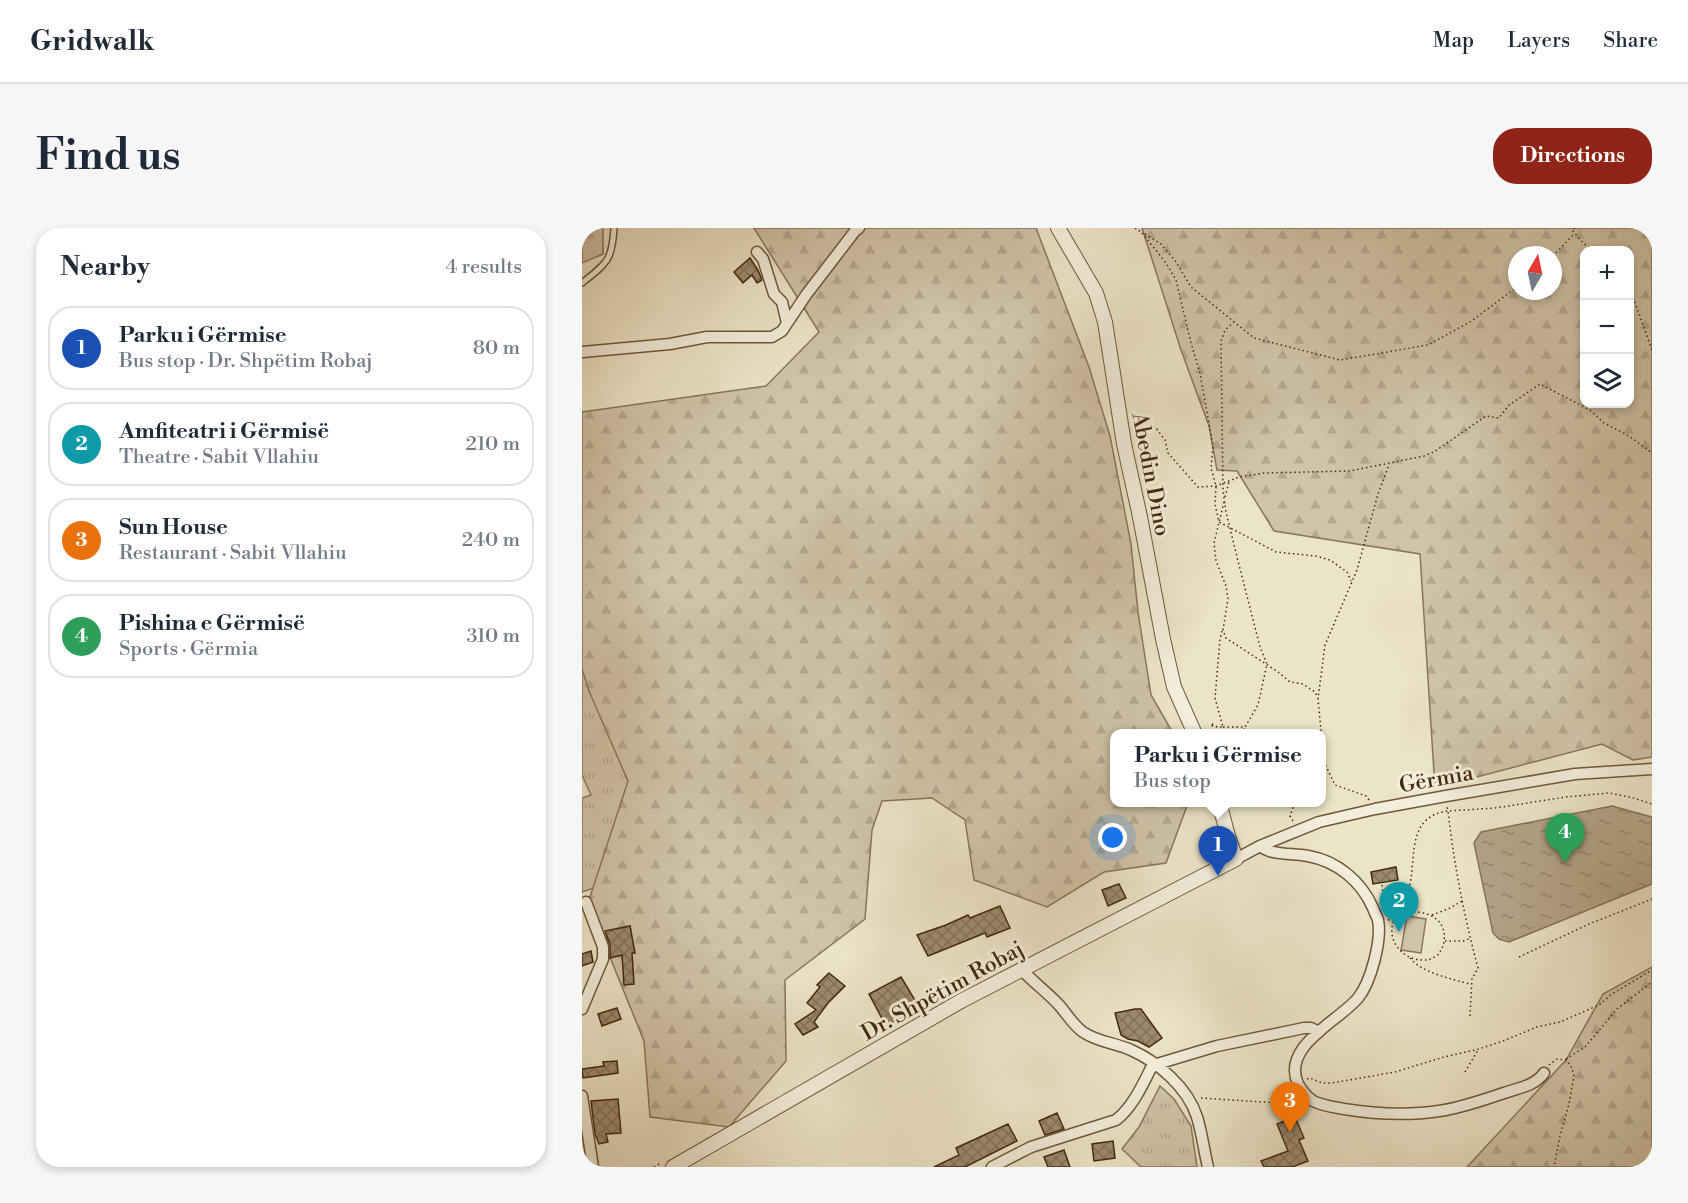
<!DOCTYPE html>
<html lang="en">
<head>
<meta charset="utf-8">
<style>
  body { margin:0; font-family:"Libre Bodoni",serif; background:#f6f6f7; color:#1f2937 }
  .controls { position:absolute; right:18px; top:18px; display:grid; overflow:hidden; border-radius:12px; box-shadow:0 3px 9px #0003 }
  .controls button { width:54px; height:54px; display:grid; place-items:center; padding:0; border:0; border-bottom:2px solid #e0e1e3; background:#fff; color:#1f2937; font:30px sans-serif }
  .compass { position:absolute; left:926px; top:18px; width:54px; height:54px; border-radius:50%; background:#fff; box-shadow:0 3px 9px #0003; rotate:9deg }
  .you { position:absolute; left:531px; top:610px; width:21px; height:21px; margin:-15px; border:4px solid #fff; border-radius:50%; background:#1a73e8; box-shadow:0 0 0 9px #1a73e833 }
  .badge { display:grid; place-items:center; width:39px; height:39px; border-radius:50%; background:#8f2418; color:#fff; font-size:20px; font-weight:700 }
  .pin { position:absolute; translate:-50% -50px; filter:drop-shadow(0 2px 3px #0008) }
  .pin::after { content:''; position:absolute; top:32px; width:21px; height:18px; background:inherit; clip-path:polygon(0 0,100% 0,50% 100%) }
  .popup { position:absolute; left:528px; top:501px; width:216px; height:78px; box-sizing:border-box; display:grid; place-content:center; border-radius:12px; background:#fff; filter:drop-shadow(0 2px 4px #0005); font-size:20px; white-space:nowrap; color:#747a83 }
  .popup b { font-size:22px; color:#1f2937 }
  .popup::after { content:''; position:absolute; left:50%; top:100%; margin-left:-12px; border:12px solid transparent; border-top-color:#fff }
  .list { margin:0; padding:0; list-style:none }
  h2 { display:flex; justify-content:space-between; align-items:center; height:78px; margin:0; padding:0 24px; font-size:26px }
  h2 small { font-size:20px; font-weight:400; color:#747a83 }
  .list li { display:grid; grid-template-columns:39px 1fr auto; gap:18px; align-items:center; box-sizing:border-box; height:84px; margin:0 12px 12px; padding:0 12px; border:2px solid #e0e1e3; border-radius:24px }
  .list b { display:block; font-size:22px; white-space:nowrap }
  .list p { margin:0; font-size:20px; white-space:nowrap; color:#747a83 }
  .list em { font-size:20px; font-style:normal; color:#747a83 }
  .icon { flex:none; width:33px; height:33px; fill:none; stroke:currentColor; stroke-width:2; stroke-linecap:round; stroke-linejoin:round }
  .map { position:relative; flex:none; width:1070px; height:939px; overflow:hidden; border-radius:24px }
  header { display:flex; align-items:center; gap:36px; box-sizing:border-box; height:84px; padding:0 30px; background:#fff; border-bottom:2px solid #e0e1e3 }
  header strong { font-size:28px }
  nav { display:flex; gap:33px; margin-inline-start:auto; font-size:21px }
  .intro { display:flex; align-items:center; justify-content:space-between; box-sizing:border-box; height:144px; padding:0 36px }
  h1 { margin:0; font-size:42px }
  .button { padding:15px 27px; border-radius:24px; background:#8f2418; color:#fff; font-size:21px; font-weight:700 }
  main { display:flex; gap:36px; padding:0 36px }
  aside { flex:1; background:#fff; border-radius:24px; box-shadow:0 3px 9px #0003 }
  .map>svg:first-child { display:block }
  .grass { fill:url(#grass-tufts); stroke:#8a765b; stroke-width:1.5 }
  .forest { fill:url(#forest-firs); stroke:#8a765b; stroke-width:1.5; fill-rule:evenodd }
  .garden { fill:#d0c4a8; stroke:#8a765b; stroke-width:1.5 }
  .water { fill:url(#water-ripples); stroke:#877357; stroke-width:1.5 }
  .building { fill:url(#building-cross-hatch); stroke:#45290e; stroke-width:1.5 }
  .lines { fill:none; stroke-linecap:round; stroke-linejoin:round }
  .service-casing { stroke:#6f583c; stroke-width:8 }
  .minor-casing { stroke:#6f583c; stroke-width:13 }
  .tertiary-casing { stroke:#6f583c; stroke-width:16 }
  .path { stroke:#45290e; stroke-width:1.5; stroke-dasharray:1.5 3; stroke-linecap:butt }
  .service { stroke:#f3eddb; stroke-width:5 }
  .minor { stroke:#f3eddb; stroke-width:10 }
  .tertiary { stroke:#f3eddb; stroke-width:14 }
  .labels { text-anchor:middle; stroke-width:6; stroke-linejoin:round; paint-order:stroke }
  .street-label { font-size:22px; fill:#45290e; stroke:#f3eddb }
</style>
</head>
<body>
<header>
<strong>Gridwalk</strong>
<nav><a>Map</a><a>Layers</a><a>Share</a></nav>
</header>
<div class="intro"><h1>Find us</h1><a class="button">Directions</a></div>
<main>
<aside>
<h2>Nearby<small>4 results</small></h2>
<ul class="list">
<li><span class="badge" style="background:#1a4fb4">1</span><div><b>Parku i Gërmise</b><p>Bus stop · Dr. Shpëtim Robaj</p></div><em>80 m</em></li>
<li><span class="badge" style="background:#0f9aa8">2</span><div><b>Amfiteatri i Gërmisë</b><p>Theatre · Sabit Vllahiu</p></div><em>210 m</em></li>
<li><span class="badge" style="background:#e8710a">3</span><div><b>Sun House</b><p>Restaurant · Sabit Vllahiu</p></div><em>240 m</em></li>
<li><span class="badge" style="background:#2e9e5b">4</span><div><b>Pishina e Gërmisë</b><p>Sports · Gërmia</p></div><em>310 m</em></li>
</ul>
</aside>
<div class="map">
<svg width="1070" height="939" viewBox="0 0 1070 939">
  <defs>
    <pattern id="grass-tufts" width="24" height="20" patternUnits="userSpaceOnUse" patternTransform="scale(1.5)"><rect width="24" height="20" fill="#d0c4a8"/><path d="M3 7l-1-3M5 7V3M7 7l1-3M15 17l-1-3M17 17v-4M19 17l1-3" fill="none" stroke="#b4a88f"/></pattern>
    <pattern id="forest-firs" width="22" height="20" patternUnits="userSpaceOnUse" patternTransform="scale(1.5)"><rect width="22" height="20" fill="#d0c4a8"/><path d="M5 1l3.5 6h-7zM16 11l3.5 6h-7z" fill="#b4a88f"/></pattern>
    <pattern id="water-ripples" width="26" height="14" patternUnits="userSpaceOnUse" patternTransform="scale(1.5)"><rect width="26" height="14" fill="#b3a488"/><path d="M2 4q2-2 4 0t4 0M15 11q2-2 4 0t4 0" fill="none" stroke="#93866e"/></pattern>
    <pattern id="building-cross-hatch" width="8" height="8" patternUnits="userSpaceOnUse" patternTransform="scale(1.5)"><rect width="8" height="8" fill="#9c8a6e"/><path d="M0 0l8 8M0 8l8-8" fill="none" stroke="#817159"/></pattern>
  </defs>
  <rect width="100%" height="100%" fill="#ece4c7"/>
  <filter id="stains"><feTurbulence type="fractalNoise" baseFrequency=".00333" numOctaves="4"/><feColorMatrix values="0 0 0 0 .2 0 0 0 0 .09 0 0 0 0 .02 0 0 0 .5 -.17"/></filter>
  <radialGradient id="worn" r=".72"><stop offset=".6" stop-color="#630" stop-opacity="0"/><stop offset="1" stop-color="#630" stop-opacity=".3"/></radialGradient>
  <!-- grass -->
  <path class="grass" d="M0,437l46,116 -1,96 -45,15v-94l9,-3 -9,-20z
    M578,858l14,13 17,27 6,41h-56l-19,-18 17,-22z"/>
  <!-- forest -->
  <path class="forest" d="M0,0h21v26l-21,9z
    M172,0h282l53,139 21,69 21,108 7,68 13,83 22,38 -59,1v68l74,1 -22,60 -62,9 -57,35 -73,-27 -9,-60 -33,-22 -50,3 -10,29 -7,89 -80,61 1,81 -57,66 -79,-10 -6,-76 -56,-138 40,-122 -39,-90 -7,-22v-257l184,-26 53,-54z
    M560,0h510v529l-19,3 -31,-16 -167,44 -15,-234 -146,-23 -37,-60 -20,-1 -8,-44 -28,-76zM1002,22h46v154h-46zM935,27h36v36h-36z
    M1070,739v200h-185l99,-107 37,-66z"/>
  <!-- garden -->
  <path class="garden" d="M825,688l19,3 -5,34 -20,-3z"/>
  <!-- water -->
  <path class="water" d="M1030,578l40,11v67l-143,58 -10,-3 -6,-6 -19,-90 7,-11z"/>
  <!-- building -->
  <path class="building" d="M168,30l8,12 4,10 -5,3 -5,-8 -9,8 -9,-11z
    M814,639l2,13 -25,4 -2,-12z
    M537,656l7,14 -18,8 -6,-16z
    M418,678l10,22 -23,9 -2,-4 -57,23 -11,-21 29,-10 22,-10 2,3z
    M48,698l5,27h-3l2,31 -10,1 -2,-30 -12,3v-13l-5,-14z
    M9,723l2,11 -11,4v-12z
    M247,745l16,13 -17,17 -14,19 4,5 -15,8 -8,-11 21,-14 -9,-7 13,-16 -3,-2z
    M319,749l18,30 -33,19 -17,-32z
    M35,780l4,11 -19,7 -4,-12z
    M553,781h6l21,29 -13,9 -11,-6 -10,-2 -7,-4 -6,-22z
    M35,833l1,12 -35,5 -1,-9 22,-3 -1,-4z
    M36,871l3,34 -15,1 2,8 -9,2 -4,-10 -4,-33z
    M475,885l7,16 -19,6 -6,-14z
    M713,889l9,21 -5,2 9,21 -16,6h-28l-3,-6 27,-10 -11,-27z
    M426,896l9,17 -52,26h-31l25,-12 -3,-7z
    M531,913l2,17 -21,3 -2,-17z
    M482,922l6,17h-22l-4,-10z"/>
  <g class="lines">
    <defs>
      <path id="service" d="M0,55c25,-20 30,-22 32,-55"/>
      <path id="minor" d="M175,24l6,7 11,35 8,8 5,21
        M0,124l88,-8 37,-7h65l10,-6 24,-36 49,-64 4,-3
        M678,618c13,10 32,7 48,10 29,5 53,25 65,52 1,4 4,8 5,12 4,20 -7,62 -20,78 -19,23 -77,48 -60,86 4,7 9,13 15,17 10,5 21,6 31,8 31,5 63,7 95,2 22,-3 44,-11 65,-18 14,-5 31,-7 40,-20
        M654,631l24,-13 59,-24 56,-13 71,-13 129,-22 77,-5
        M440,742c11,12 25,22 37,35 8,9 14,20 24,27 14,10 33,11 48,18 27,12 57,38 66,67 5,16 7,34 11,50
        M0,781l21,-50v-12l-17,-45
        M0,868l11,71
        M410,939l39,-20 85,-27c16,-12 26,-34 35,-52l6,-4 60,-18 87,-18h7l8,4"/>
      <path id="tertiary" d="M476,0l38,65 9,29 19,122 16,73 23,122 11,48 21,47
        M91,939l288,-166 275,-142 -8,-23 -9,-34"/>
    </defs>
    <!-- service casing -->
    <use href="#service" class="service-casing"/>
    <!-- minor casing -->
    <use href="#minor" class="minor-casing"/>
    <!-- tertiary casing -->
    <use href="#tertiary" class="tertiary-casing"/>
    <!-- path -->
    <path class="path" d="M553,0l6,4
      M993,0l-3,2 11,13 11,7
      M560,5l24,30 10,17 15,63 9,30 13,73 -2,22 5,18 -1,18 4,18 57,30 40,4 14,4 17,12 4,9
      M563,6l16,10 15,18 15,25 63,51 86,22 88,-15 42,-23 47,-35
      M971,28l21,-22
      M1048,61l22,61
      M555,190l19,10 9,12 3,13 30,34 18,-1 23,-9 26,-4 85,-2 74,-15 10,-4 52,-36 13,2 10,-13 31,-21 50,26 14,13 25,13 23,17
      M643,269l4,-15
      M642,274l-10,41 2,18 10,25 2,13 -5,31 3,8 52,34 12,10 13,2 12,8 3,6
      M630,496l5,3h6l-8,-29 5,-59 2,-8
      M630,497l2,6 7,3
      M641,499h22l13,-22 9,-41 -7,-17 -23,-90 -11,-45 -3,-21 -2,-150 4,-11 9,-8
      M660,506l3,-7
      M740,532l2,2 -2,7
      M787,572l-3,-4 -31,-11 -11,-23 -6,-63 7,-54 32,-75 21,-76 11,-29
      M711,593l-3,-5 5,-14
      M800,657l3,23
      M818,687c2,-13 9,-24 11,-36 4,-29 -1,-63 37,-68l-1,-5
      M850,687l16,-6 14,-8
      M806,692c8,-3 18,-7 27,-8 17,0 32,11 29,29 0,4 -3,9 -5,13 -4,3 -9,6 -13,6 -23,2 -42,-21 -31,-42
      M863,713h18l6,-2
      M937,729l70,-33 63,-25
      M828,730c12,15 42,21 60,26
      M888,788l2,-37 6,-11c-14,-52 -24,-104 -30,-157l47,-3 71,-11 43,-4 21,4 22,7
      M984,831l19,-12 32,-38 35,-27
      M967,837l8,-6 9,1 5,6 3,10 -5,28 -9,32 -6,31
      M883,844l13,-22
      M725,851l3,-1 12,5h10l63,-11 49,-15 35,-8 24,-8 34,-14 23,-5 39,-17 13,-11 40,-24
      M619,870l77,5 16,-4
      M72,939l7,-4"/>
    <!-- service -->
    <use href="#service" class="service"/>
    <!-- minor -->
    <use href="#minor" class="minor"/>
    <!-- tertiary -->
    <use href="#tertiary" class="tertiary"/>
  </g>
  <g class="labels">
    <!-- street labels -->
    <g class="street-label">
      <text transform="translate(570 246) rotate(79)" y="8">Abedin Dino</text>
      <text transform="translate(854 550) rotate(-10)" y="8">Gërmia</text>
      <text transform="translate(360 762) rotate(-29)" y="8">Dr. Shpëtim Robaj</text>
    </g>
  </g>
  <rect width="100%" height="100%" filter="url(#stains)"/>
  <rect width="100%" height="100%" fill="url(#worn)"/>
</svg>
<div class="controls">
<button>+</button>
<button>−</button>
<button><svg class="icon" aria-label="layers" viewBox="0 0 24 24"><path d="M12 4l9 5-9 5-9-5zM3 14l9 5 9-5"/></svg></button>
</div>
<svg class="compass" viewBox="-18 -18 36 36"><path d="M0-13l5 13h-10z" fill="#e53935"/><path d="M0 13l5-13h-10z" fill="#747a83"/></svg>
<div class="you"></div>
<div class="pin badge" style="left:636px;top:648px;background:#1a4fb4">1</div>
<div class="popup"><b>Parku i Gërmise</b>Bus stop</div>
<div class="pin badge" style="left:817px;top:704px;background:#0f9aa8">2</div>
<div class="pin badge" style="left:708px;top:904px;background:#e8710a">3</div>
<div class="pin badge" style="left:983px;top:635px;background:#2e9e5b">4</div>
</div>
</main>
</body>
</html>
